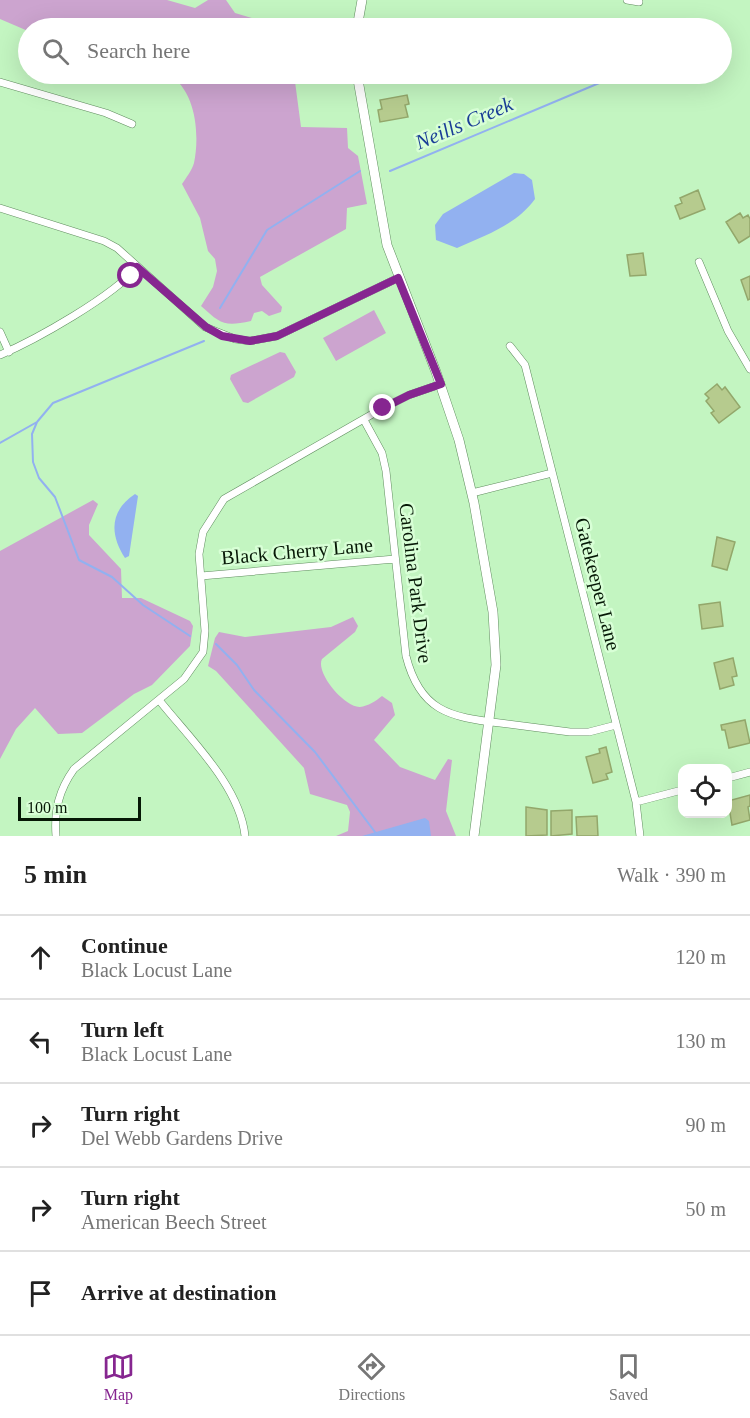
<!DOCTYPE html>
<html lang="en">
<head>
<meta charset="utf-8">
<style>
  body { margin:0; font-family:Georgia,serif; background:#f2f2f2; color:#222 }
  .controls { position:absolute; right:18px; bottom:18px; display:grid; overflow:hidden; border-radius:12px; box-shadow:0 6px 24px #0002 }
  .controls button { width:54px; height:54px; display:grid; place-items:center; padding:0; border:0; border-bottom:2px solid #e0e0e0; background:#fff; color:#222; font:30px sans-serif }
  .scale { position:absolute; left:18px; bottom:15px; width:123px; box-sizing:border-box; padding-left:6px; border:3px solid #061806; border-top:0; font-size:16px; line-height:21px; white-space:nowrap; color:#061806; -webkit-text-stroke:4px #d8ffd6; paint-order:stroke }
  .stop { position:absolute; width:18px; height:18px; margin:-14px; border:4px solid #862690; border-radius:50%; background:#fff }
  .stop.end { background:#862690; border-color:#fff; box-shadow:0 2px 6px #0008 }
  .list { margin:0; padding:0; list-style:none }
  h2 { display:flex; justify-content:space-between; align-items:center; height:78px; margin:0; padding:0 24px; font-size:26px }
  h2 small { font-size:20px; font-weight:400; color:#767676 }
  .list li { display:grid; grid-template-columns:39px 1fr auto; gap:18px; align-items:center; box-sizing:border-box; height:84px; padding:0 24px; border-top:2px solid #e0e0e0 }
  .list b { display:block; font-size:22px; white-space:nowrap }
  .list p { margin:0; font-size:20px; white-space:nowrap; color:#767676 }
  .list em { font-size:20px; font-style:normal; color:#767676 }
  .icon { flex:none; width:33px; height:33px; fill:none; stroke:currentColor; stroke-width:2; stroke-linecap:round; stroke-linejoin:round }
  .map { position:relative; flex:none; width:750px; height:836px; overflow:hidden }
  .search { position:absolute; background:#fff; box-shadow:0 6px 24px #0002; left:18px; right:18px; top:18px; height:66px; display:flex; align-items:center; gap:15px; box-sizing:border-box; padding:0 21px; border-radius:33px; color:#767676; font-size:22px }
  .sheet { height:498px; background:#fff }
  nav { display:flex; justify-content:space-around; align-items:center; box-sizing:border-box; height:84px; border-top:2px solid #e0e0e0; background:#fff; font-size:16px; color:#767676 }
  nav a { display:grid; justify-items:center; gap:3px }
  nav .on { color:#862690 }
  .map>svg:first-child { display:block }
  .green { fill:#cca4cf }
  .water { fill:#92b1f0 }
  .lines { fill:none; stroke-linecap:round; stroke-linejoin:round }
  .stream { stroke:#92b1f0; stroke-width:2 }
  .building { fill:#b6cb8e; stroke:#93a76b; stroke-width:1.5 }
  .minor-casing { stroke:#608d5f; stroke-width:8 }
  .tertiary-casing { stroke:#608d5f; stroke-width:10 }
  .minor { stroke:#fff; stroke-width:7 }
  .tertiary { stroke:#fff; stroke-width:9 }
  .route { stroke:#862690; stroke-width:8 }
  .labels { text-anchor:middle; stroke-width:5; stroke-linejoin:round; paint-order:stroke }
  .street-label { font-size:20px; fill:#061806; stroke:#d8ffd6 }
  .water-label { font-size:21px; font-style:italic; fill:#1a3e97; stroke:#d8ffd6 }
</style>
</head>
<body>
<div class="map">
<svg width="750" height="836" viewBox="0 0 750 836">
  <rect width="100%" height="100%" fill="#c3f5c1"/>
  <!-- green -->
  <path class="green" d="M0,0h167l28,8 13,-8h18l9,13 51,15 -258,3 -28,-12z
    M168,74h126l7,53 46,1 1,20 10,8 9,48 -20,4 -1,21 -86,48 2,8 20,22 -1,5 -12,4 -7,-5 -8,2 -3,8c-27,6 -30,3 -50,-15l12,-19 4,-16 -2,-12 -7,-8 -8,-33 -18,-34c4,-6 10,-14 12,-21 6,-29 2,-73 -26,-89z
    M374,310l12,23 -50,28 -13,-23z
    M280,352l5,1 11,19 -2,5 -46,26 -5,-1 -13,-23 1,-4z
    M93,500l5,4 -9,21v10l32,34 1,29h19l49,23 3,5 -3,20 -38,39 -18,9 -52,39 -24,1 -23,-26 -19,21 -16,30v-208z
    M353,617l5,9 -3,6 -33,27c-7,14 23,49 38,48 8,-1 16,-6 22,-11l10,7 3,12 -21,25 26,27 35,13 13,-21 4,1 -6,51 10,25h-120l12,-5 2,-19 -3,-7 -37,-11 -6,-26 -88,-97 -8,-5 7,-28 4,-6 26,5 86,-10z"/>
  <!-- water -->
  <path class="water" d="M514,173l10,1 8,6 3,19c-19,26 -49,36 -78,49l-21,-8 -1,-15 8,-11z
    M135,494l3,2 -9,60 -4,2c-15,-23 -16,-47 10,-64z
    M425,818l4,3 2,15h-69z"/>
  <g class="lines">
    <!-- stream -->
    <path class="stream" d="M390,171l214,-90 13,-7
      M220,308l47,-78 93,-59
      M37,422l-5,12 1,28 6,16 16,19 24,63 33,17 31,28 47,31
      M0,443l37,-21 16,-19 151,-62
      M216,644l21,21 17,25 61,62 63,84"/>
  </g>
  <!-- building -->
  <path class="building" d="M407,95l2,9 -4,1 3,12 -28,5 -2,-12 4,-1 -2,-9z
    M698,190l7,19 -25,10 -5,-13 7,-3 -2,-5z
    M740,213l3,5 5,-3 2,4v17l-11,7 -13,-21z
    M643,253l3,22 -16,1 -3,-21z
    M750,276v23l-2,1 -7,-20z
    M717,384l5,6 3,-3 15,20 -21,16 -8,-10 3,-2 -8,-10 3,-3 -4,-4z
    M717,537l18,5 -8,28 -15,-4z
    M720,602l3,24 -21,3 -3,-24z
    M733,658l4,18 -5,1 2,8 -14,4 -6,-26z
    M745,720l5,23 -21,5 -4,-18h-3l-1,-5z
    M606,747l6,25 -6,2 2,5 -15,4 -7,-26 14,-4 -1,-4z
    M750,795v11l-2,1 2,13 -18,5 -4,-24z
    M526,807l21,3v25l-21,1z
    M572,810v24l-21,2v-25z
    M597,816l1,20h-21l-1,-19z"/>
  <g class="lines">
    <defs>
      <path id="minor" d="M627,0l12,2
        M0,82l106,31 26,11
        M0,208l104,33 13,7 88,79 30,12 15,2 27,-5 121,-58
        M699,262l29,69 22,38
        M0,332l9,20
        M510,346l15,19 111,437 4,34
        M0,355c35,-15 114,-59 137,-88
        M364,420l18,33 4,18 20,185c14,55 43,61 94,67 23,3 47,6 70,9h19l27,-7
        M472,493l80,-20
        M201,576l194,-17
        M159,700c31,39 81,86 86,136
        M728,778l22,-6
        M636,802l46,-12
        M56,836c-2,-26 3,-46 18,-67l110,-90 19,-27 2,-21 -6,-77 4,-22 21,-33 159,-91 26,-13 32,-11"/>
      <path id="tertiary" d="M357,28l5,-28
        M357,74l30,171 49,127 23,68 15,63 19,109 3,53 -22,171"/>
    </defs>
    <!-- minor casing -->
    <use href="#minor" class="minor-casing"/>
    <!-- tertiary casing -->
    <use href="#tertiary" class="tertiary-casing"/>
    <!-- minor -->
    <use href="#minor" class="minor"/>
    <!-- tertiary -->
    <use href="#tertiary" class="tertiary"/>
  </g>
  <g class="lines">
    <!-- route -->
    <path class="route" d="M131,276l6,-9 69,60 16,9 28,5 27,-5 121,-58 43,106 -32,11 -26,13"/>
  </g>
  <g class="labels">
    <!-- street labels -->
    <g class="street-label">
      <text transform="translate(297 551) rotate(-5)" y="7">Black Cherry Lane</text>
      <text transform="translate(416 583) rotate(83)" y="7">Carolina Park Drive</text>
      <text transform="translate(598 584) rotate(76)" y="7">Gatekeeper Lane</text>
    </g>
    <!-- water labels -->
    <g class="water-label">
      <text transform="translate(464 123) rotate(-23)" y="7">Neills Creek</text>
    </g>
  </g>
</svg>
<div class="controls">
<button><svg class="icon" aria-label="locate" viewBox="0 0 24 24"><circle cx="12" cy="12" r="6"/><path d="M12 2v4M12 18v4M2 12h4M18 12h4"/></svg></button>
</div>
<div class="scale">100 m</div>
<div class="stop" style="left:131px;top:276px"></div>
<div class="stop end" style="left:383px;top:408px"></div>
<div class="search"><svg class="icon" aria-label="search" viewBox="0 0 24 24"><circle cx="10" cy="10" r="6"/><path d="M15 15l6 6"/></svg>Search here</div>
</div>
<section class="sheet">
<h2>5 min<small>Walk · 390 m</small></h2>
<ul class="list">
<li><svg class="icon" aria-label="ahead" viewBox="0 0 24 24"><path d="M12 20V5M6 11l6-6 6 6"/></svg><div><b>Continue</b><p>Black Locust Lane</p></div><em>120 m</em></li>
<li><svg class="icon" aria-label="left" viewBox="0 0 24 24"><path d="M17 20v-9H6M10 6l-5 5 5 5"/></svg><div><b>Turn left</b><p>Black Locust Lane</p></div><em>130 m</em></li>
<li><svg class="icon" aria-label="right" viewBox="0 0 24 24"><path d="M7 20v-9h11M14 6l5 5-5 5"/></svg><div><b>Turn right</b><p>Del Webb Gardens Drive</p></div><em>90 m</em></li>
<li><svg class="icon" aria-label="right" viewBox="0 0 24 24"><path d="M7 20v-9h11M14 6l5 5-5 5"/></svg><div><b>Turn right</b><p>American Beech Street</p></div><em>50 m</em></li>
<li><svg class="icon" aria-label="arrive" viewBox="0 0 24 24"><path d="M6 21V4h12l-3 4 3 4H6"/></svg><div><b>Arrive at destination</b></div></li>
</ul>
</section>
<nav>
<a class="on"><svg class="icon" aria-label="map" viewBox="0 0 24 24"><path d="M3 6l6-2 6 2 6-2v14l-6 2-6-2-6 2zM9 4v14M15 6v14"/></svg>Map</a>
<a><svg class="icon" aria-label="directions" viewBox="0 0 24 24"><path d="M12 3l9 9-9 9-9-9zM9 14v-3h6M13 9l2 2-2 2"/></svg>Directions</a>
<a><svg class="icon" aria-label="saved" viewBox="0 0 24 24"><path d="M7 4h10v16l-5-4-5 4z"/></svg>Saved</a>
</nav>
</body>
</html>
